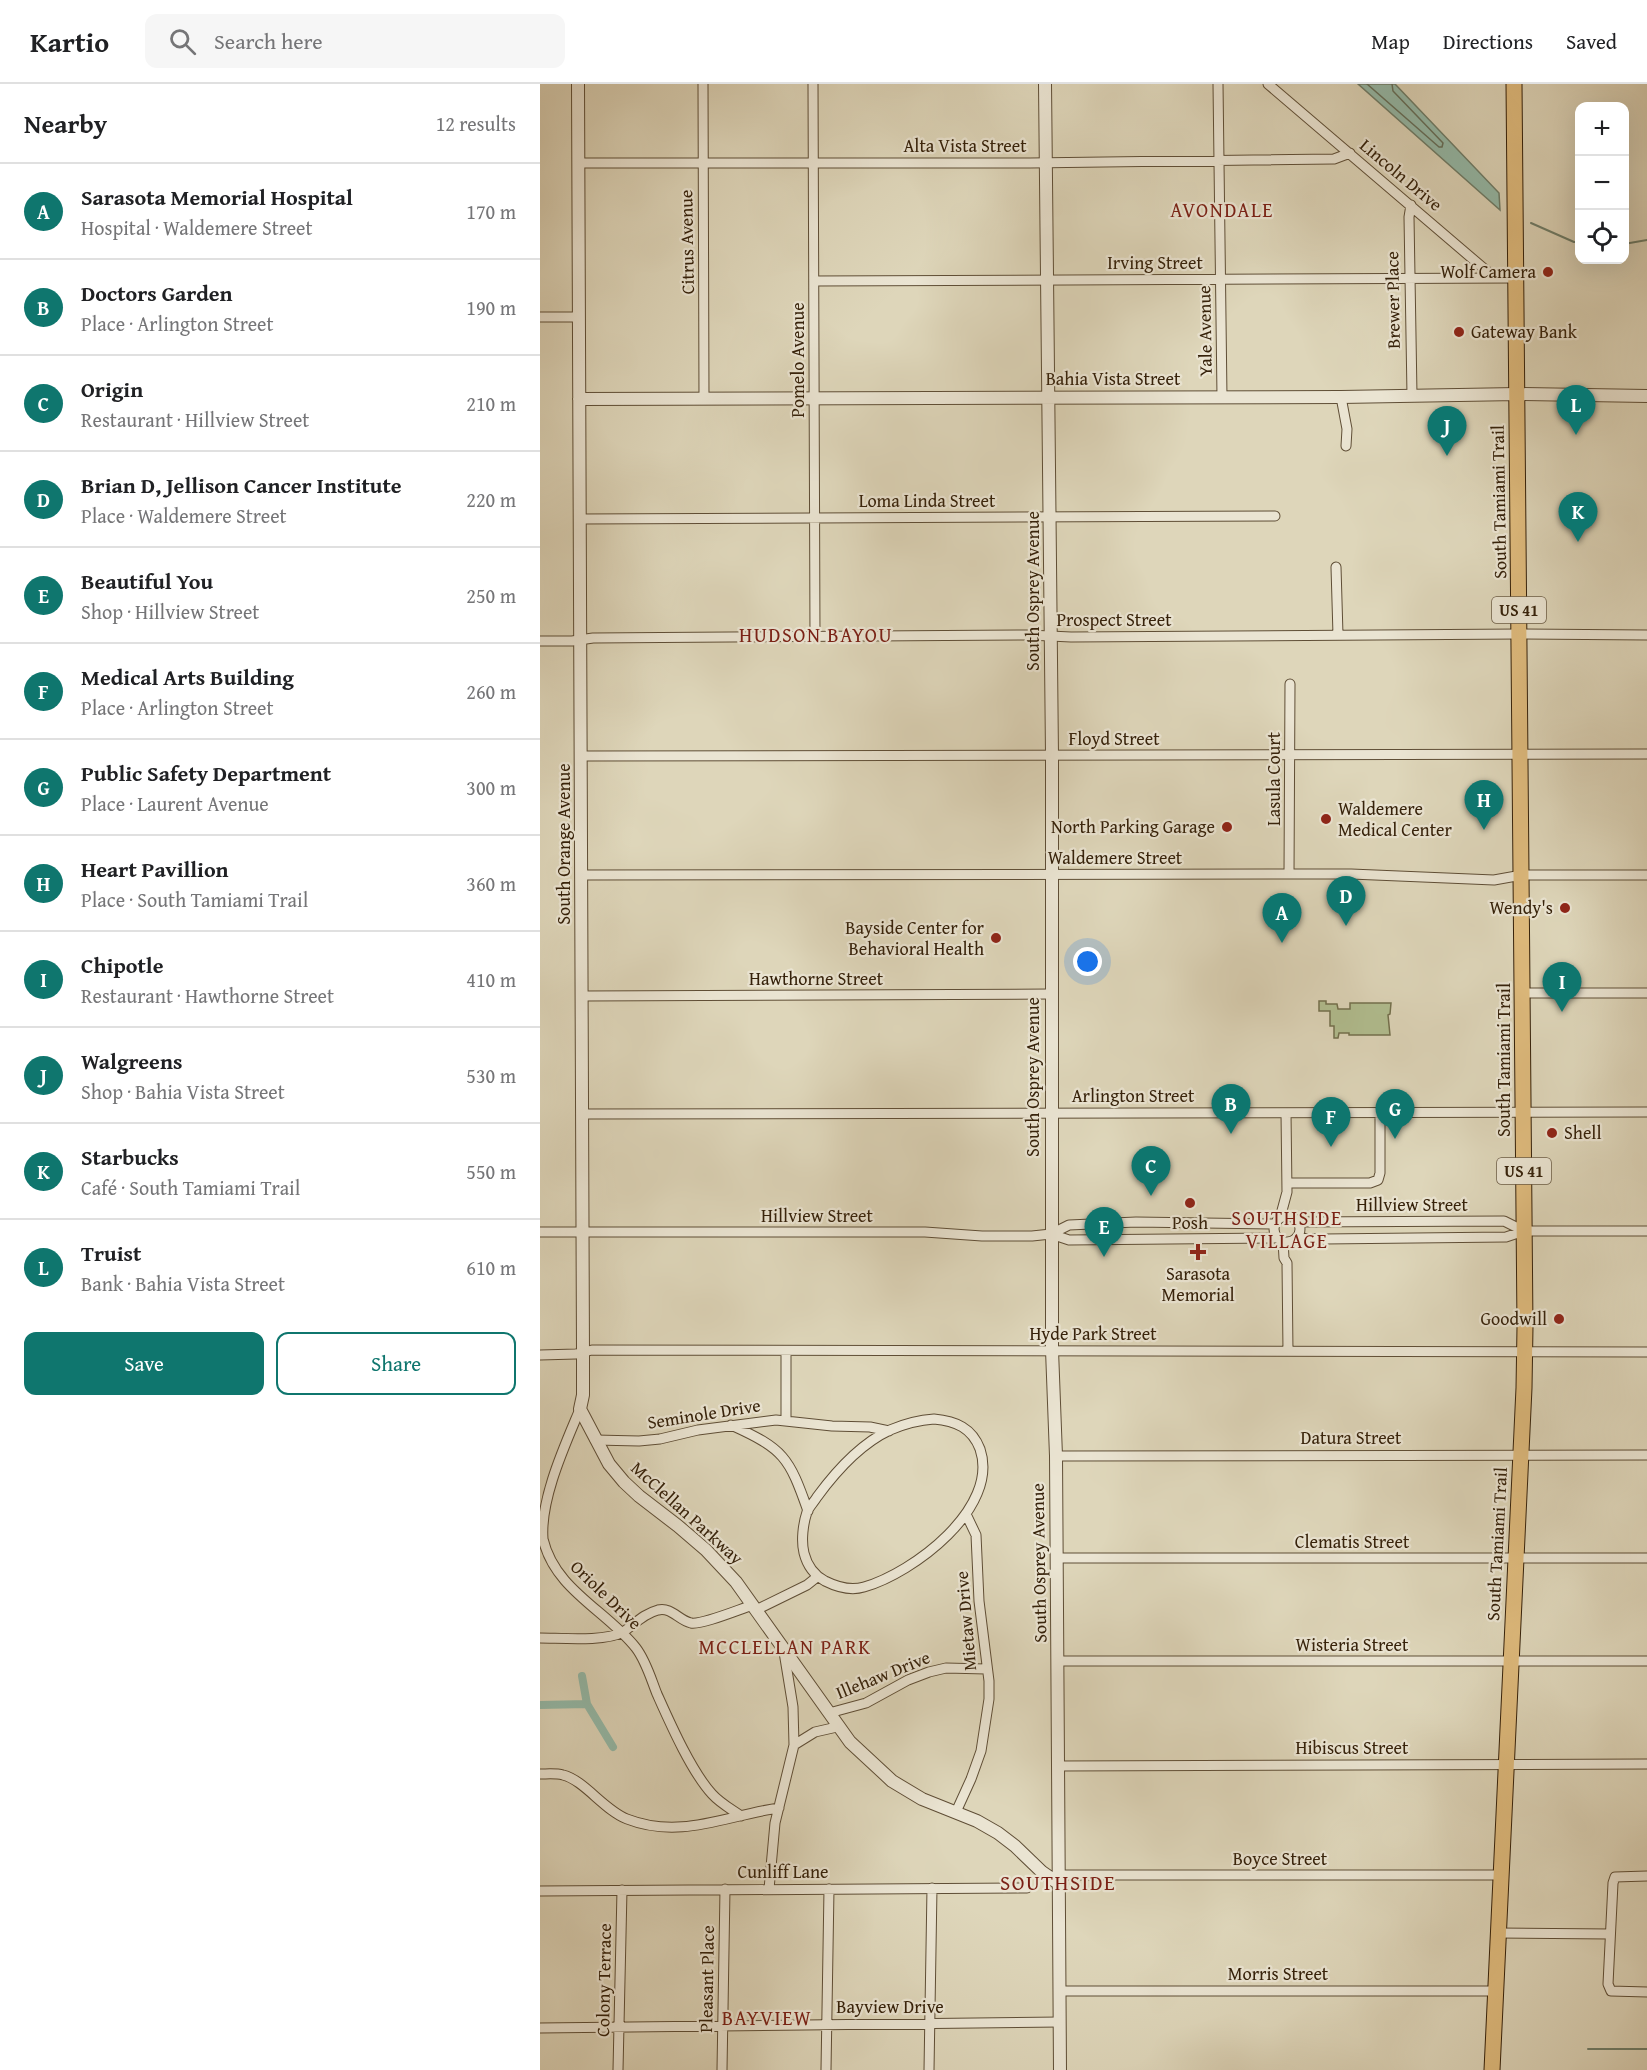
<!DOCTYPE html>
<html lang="en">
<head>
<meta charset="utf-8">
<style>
  body { margin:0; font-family:"Gentium Book Plus",serif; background:#f6f6f6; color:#202124 }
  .controls { position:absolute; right:18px; top:18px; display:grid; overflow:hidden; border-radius:12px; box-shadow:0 6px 24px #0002 }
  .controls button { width:54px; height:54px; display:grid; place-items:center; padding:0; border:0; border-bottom:2px solid #e0e0e0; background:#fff; color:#202124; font:30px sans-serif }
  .you { position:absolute; left:548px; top:878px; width:21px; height:21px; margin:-15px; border:4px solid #fff; border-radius:50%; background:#1a73e8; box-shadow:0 0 0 9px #1a73e833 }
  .badge { display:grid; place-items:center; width:39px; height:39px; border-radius:50%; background:#0f766e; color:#fff; font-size:20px; font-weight:700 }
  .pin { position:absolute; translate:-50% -50px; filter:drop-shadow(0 2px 3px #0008) }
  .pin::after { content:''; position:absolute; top:32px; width:21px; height:18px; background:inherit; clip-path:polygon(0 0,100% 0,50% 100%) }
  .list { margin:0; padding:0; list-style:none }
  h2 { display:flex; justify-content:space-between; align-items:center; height:78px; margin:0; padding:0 24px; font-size:26px }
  h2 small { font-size:20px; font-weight:400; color:#757577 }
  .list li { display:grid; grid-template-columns:39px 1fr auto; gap:18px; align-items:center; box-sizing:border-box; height:96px; padding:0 24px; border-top:2px solid #e0e0e0 }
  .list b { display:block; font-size:22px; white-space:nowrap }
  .list p { margin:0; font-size:20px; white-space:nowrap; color:#757577 }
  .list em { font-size:20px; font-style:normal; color:#757577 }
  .actions { display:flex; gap:12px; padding:18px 24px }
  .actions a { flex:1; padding:14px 0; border:2px solid #0f766e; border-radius:12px; text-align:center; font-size:21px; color:#0f766e }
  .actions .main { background:#0f766e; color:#fff }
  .icon { flex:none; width:33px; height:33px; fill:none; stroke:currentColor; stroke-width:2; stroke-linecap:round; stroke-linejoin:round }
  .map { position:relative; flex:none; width:1107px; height:1986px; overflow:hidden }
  header { display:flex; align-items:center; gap:36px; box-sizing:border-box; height:84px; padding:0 30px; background:#fff; border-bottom:2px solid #e0e0e0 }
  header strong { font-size:28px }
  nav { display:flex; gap:33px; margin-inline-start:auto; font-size:21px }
  .search { width:420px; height:54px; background:#f6f6f6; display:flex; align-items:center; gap:15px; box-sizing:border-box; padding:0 21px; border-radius:12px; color:#757577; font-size:22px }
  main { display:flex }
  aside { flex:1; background:#fff }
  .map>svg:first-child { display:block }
  .green { fill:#b1be90; stroke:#73704d; stroke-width:1.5 }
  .water { fill:#94baa9; stroke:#6e7d69; stroke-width:1.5 }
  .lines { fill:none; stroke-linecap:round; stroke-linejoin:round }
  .shore { stroke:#646e5a; stroke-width:1.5 }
  .stream { stroke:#6e7d69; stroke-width:2 }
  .canal { stroke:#94baa9; stroke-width:8 }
  .minor-casing { stroke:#5f4e36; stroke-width:11 }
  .tertiary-casing { stroke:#5f4e36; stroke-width:14 }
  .primary-casing { stroke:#35210a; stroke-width:17 }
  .minor { stroke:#eae4d2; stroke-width:9 }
  .tertiary { stroke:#eae4d2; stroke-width:12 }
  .primary { stroke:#dfbb7d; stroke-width:15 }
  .poi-dot { fill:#8f2418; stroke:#eae4d2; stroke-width:2 }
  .labels { text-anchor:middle; stroke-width:4.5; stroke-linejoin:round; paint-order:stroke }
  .shield { fill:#eae4d2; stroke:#6b5c46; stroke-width:1.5 }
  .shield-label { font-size:16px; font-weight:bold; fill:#35210a }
  .street-label { font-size:18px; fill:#35210a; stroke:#eae4d2 }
  .poi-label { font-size:18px; fill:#35210a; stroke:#eae4d2; text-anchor:end }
  .neighbourhood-label { font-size:20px; letter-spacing:1.5px; fill:#7a1f14; stroke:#eae4d2 }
  .quarter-label { font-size:21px; letter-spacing:1.5px; fill:#7a1f14; stroke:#eae4d2 }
</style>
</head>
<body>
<header>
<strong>Kartio</strong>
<div class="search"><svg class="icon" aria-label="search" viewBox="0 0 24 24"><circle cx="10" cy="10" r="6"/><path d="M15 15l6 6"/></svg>Search here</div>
<nav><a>Map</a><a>Directions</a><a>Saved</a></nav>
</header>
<main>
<aside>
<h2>Nearby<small>12 results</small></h2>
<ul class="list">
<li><span class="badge">A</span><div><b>Sarasota Memorial Hospital</b><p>Hospital · Waldemere Street</p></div><em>170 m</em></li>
<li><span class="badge">B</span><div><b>Doctors Garden</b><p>Place · Arlington Street</p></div><em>190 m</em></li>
<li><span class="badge">C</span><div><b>Origin</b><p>Restaurant · Hillview Street</p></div><em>210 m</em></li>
<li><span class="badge">D</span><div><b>Brian D, Jellison Cancer Institute</b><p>Place · Waldemere Street</p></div><em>220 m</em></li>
<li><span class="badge">E</span><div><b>Beautiful You</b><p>Shop · Hillview Street</p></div><em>250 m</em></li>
<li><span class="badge">F</span><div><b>Medical Arts Building</b><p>Place · Arlington Street</p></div><em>260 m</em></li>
<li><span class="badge">G</span><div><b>Public Safety Department</b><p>Place · Laurent Avenue</p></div><em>300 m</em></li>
<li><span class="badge">H</span><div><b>Heart Pavillion</b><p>Place · South Tamiami Trail</p></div><em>360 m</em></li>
<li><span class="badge">I</span><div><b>Chipotle</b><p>Restaurant · Hawthorne Street</p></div><em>410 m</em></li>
<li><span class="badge">J</span><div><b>Walgreens</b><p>Shop · Bahia Vista Street</p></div><em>530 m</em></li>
<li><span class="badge">K</span><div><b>Starbucks</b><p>Café · South Tamiami Trail</p></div><em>550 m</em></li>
<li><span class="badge">L</span><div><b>Truist</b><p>Bank · Bahia Vista Street</p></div><em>610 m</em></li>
</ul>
<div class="actions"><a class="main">Save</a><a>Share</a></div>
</aside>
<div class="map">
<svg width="1107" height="1986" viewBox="0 0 1107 1986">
  <rect width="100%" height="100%" fill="#ded6ba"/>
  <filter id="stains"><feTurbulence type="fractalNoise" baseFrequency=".00333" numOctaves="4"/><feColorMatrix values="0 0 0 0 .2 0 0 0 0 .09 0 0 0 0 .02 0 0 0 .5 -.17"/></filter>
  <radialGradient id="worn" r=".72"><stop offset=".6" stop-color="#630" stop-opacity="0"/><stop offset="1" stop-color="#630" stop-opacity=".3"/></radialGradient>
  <!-- green -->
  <path class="green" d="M779,917h7v3h11l1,5h12v-6h41l-1,11 -2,1 2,20h-41v-2h-10l-1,5h-4v-12h-4v-15h-11z"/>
  <!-- water -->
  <path class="water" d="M818,0h37l104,109 1,17z"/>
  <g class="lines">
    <!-- shore -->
    <path class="shore" d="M827,0l72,63h3l1,-4 -50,-52 -1,-7"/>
    <!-- stream -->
    <path class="stream" d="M991,139l43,19h6
      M1084,160l23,-4
      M1048,1965h59"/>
    <!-- canal -->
    <path class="canal" d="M42,1592l5,28 26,43
      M0,1621l47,-1"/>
    <defs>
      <path id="minor" d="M163,0l1,315
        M273,0l2,552
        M678,0l4,313
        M728,0l227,194
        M39,79h451l304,-4 16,-6
        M871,121l-2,12 3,178
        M274,197l702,-3
        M0,233h39
        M801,313l6,32 -1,17
        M40,435l695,-3
        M796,483l2,68
        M0,557h32l21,-3 436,-3 42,2 448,-3 128,1
        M41,672l1066,-2
        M749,790l1,-190
        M42,791l769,-1 143,6 28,-5h125
        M983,909h124
        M43,912l467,-2
        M42,1030l1065,-2
        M747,1099h83l8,-3 2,-7v-60
        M734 1145a13 13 0 1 1 26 0a13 13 0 1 1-26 0Z
        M740,1134l7,-26 -1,-79
        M757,1138l207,-1 20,10
        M0,1148h385l57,4h50l19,-2 18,-9 67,-3 139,2
        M511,1150l18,6 209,-2
        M756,1154l28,1 182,-2 18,-6h123
        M743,1157l1,17 3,5 1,88
        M0,1271l36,-1 16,-4 1055,2
        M40,1325c-15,36 -40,90 -37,130 12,51 63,71 93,109 10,13 15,31 21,46 13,29 34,77 55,100 8,9 19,15 29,22
        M394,1335c22,2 38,9 46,30 20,59 -67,124 -116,138 -13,4 -27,0 -39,-6 -11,-6 -18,-16 -21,-28 -3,-12 -1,-29 3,-41 2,-5 7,-10 10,-15 19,-26 43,-53 73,-67 14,-6 29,-10 44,-11z
        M246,1337v-70
        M191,1341c53,24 58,32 77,86
        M55,1356l44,1 21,-2 38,-9 78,-10 56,6 38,1 19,4
        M516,1372l591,-1
        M516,1474h591
        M216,1526l51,-25 10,-8
        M0,1554c21,0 65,4 83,-6 12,-8 20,-18 35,-22 14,-3 20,10 33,13 11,2 49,-14 62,-18
        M244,1568l9,55 1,38
        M518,1577h589
        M289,1629l37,-10 42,-23 21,-8 17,-4 40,1
        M518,1682l589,-2
        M0,1690c7,0 16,-1 23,1 21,5 41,35 64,44 54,21 100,-4 152,-11
        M416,1728l15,-33 10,-28 8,-52v-18l-10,-80 -3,-66 -10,-21
        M518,1791h443
        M1107,1792l-32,1 -2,6 -5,101 3,7 36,1
        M229,1805l6,-66 19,-78 21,-13 22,-5
        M0,1807l487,-3
        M958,1849l112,1
        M520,1907h435
        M0,1944l520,-6
        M78,1986l4,-180
        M182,1986l3,-181
        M286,1986l3,-181
        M389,1986l3,-182"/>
      <path id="tertiary" d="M38,0l5,1269v42l-3,14 29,55 15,18 15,14 39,30 28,24 30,32 114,160 42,39 30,18 55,22 21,12 17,13 27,26 16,11
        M505,0l7,671v595l4,106 4,614
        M39,315l762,-2 176,-3 130,2"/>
      <path id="primary" d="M952,1986l32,-682 1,-61 -11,-1243"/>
    </defs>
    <!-- minor casing -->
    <use href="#minor" class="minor-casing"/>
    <!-- tertiary casing -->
    <use href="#tertiary" class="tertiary-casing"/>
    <!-- primary casing -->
    <use href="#primary" class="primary-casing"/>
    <!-- minor -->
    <use href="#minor" class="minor"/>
    <!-- tertiary -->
    <use href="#tertiary" class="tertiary"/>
    <!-- primary -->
    <use href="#primary" class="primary"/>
  </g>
  <!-- markers -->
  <g class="poi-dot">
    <circle cx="1008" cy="188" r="6"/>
    <circle cx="919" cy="248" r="6"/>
    <circle cx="786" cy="735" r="6"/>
    <circle cx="687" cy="743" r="6"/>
    <circle cx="1025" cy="824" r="6"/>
    <circle cx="456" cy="854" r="6"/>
    <circle cx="1012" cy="1049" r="6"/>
    <circle cx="650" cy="1119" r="6"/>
    <path d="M655 1159h6v6h6v6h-6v6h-6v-6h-6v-6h6z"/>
    <circle cx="1019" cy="1235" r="6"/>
  </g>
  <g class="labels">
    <!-- shield labels -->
    <g class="shield">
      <rect x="952" y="513" width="54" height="26" rx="4.5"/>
      <rect x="957" y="1074" width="54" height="26" rx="4.5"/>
    </g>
    <g class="shield-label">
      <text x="979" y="532">US 41</text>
      <text x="984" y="1093">US 41</text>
    </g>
    <!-- street labels -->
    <g class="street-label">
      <text x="425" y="68">Alta Vista Street</text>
      <text transform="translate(861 91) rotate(40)" y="6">Lincoln Drive</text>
      <text transform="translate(147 158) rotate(-91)" y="6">Citrus Avenue</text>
      <text x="615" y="185">Irving Street</text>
      <text transform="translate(853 216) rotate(-91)" y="6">Brewer Place</text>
      <text transform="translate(665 247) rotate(-91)" y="6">Yale Avenue</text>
      <text transform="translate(258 276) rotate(-90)" y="6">Pomelo Avenue</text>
      <text x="573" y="301">Bahia Vista Street</text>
      <text x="387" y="423">Loma Linda Street</text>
      <text transform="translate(959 418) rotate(-91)" y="6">South Tamiami Trail</text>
      <text transform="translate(493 507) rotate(-90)" y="6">South Osprey Avenue</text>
      <text x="574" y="542">Prospect Street</text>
      <text x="574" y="661">Floyd Street</text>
      <text transform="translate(734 695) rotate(-90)" y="6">Lasula Court</text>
      <text transform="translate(24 760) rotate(-90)" y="6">South Orange Avenue</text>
      <text x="575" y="780">Waldemere Street</text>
      <text x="276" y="901">Hawthorne Street</text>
      <text transform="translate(964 976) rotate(-90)" y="6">South Tamiami Trail</text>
      <text transform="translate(493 993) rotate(-90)" y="6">South Osprey Avenue</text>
      <text x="593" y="1018">Arlington Street</text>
      <text x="872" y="1127">Hillview Street</text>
      <text x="277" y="1138">Hillview Street</text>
      <text x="553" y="1256">Hyde Park Street</text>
      <text transform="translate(164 1330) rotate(-9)" y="6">Seminole Drive</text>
      <text x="811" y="1360">Datura Street</text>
      <text transform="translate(147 1429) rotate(42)" y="6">McClellan Parkway</text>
      <text x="812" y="1464">Clematis Street</text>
      <text transform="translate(957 1460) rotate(-87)" y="6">South Tamiami Trail</text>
      <text transform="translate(499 1479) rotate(-91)" y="6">South Osprey Avenue</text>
      <text transform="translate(66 1511) rotate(44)" y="6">Oriole Drive</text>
      <text transform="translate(426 1537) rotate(-95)" y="6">Mietaw Drive</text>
      <text x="812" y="1567">Wisteria Street</text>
      <text transform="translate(343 1591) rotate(-22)" y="6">Illehaw Drive</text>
      <text x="812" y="1670">Hibiscus Street</text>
      <text x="740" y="1781">Boyce Street</text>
      <text x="243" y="1794">Cunliff Lane</text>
      <text x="738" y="1896">Morris Street</text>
      <text transform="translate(167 1895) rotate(-89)" y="6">Pleasant Place</text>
      <text transform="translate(64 1896) rotate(-89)" y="6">Colony Terrace</text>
      <text x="350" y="1929">Bayview Drive</text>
    </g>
    <!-- poi labels -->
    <g class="poi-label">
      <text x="996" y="194">Wolf Camera</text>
      <text x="931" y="254" text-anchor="start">Gateway Bank</text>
      <text x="798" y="731" text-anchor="start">Waldemere<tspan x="798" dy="21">Medical Center</tspan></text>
      <text x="675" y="749">North Parking Garage</text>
      <text x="1013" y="830">Wendy's</text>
      <text x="444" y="850">Bayside Center for<tspan x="444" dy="21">Behavioral Health</tspan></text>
      <text x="1024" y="1055" text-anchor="start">Shell</text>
      <text x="650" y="1145" text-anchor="middle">Posh</text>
      <text x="658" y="1196" text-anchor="middle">Sarasota<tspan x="658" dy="21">Memorial</tspan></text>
      <text x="1007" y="1241">Goodwill</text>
    </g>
    <!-- neighbourhood labels -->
    <g class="neighbourhood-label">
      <text x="682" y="133">AVONDALE</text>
      <text x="276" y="558">HUDSON BAYOU</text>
      <text x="747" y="1141">SOUTHSIDE<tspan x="747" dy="23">VILLAGE</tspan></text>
      <text x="245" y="1570">MCCLELLAN PARK</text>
      <text x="227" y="1941">BAYVIEW</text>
    </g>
    <!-- quarter labels -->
    <g class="quarter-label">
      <text x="518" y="1806">SOUTHSIDE</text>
    </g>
  </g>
  <rect width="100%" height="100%" filter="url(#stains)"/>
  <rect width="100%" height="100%" fill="url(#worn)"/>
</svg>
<div class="controls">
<button>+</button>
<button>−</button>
<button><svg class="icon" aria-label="locate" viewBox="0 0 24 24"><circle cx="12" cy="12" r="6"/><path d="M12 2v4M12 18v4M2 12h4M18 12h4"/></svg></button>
</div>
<div class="you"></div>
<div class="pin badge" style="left:742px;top:859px">A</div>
<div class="pin badge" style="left:691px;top:1050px">B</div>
<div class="pin badge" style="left:611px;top:1112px">C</div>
<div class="pin badge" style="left:806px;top:842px">D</div>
<div class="pin badge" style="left:564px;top:1173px">E</div>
<div class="pin badge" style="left:791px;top:1063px">F</div>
<div class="pin badge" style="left:855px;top:1055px">G</div>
<div class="pin badge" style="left:944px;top:746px">H</div>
<div class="pin badge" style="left:1022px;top:928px">I</div>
<div class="pin badge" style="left:907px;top:372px">J</div>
<div class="pin badge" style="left:1038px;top:458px">K</div>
<div class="pin badge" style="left:1036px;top:351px">L</div>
</div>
</main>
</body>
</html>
